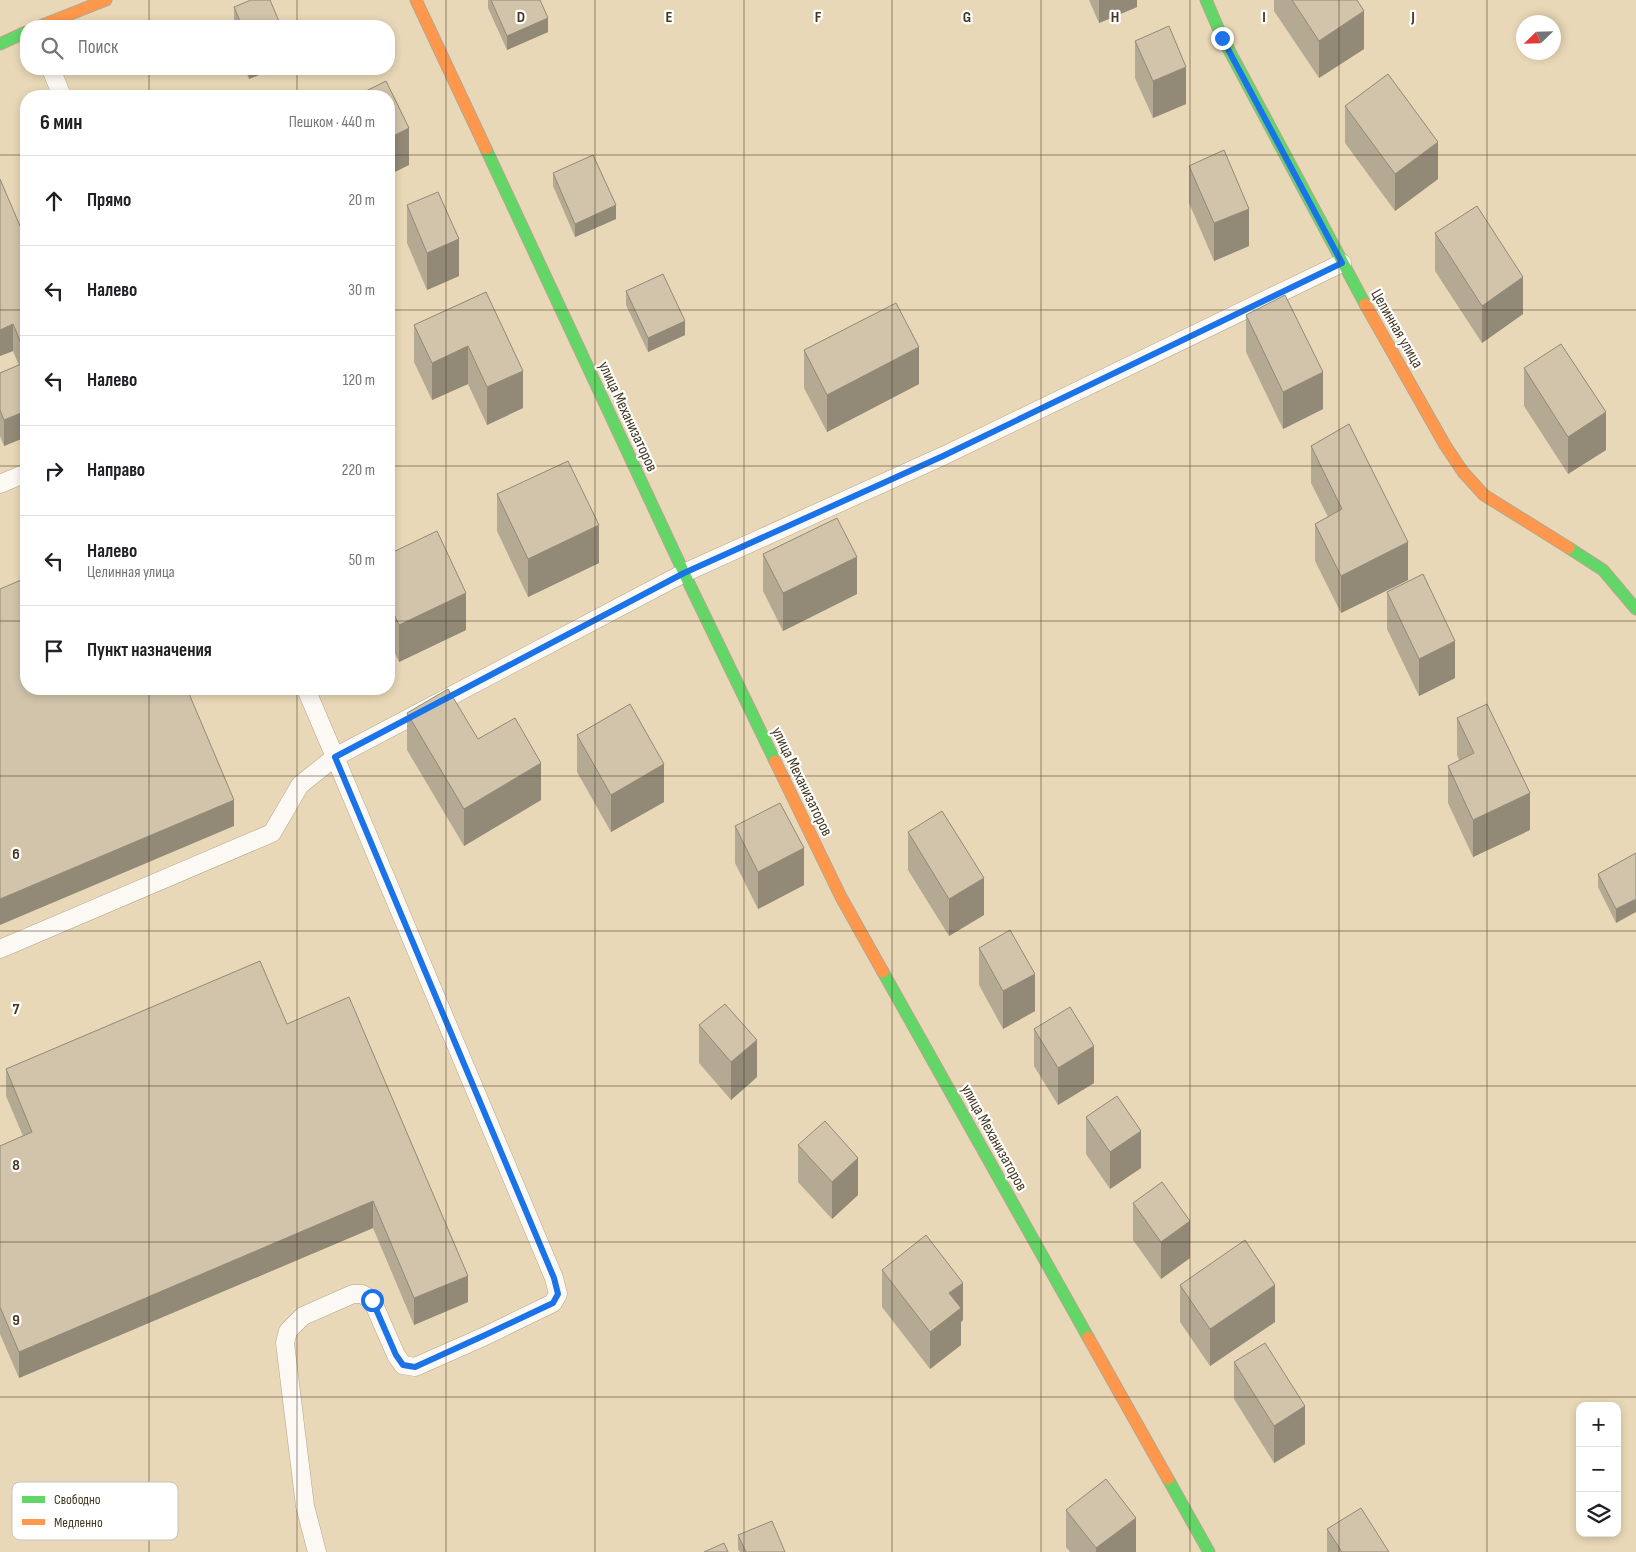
<!DOCTYPE html>
<html lang="ru">
<head>
<meta charset="utf-8">
<style>
  body { margin:0; font-family:"Sofia Sans Condensed",sans-serif; background:#f2f2f2; color:#202124 }
  .controls { position:absolute; right:15px; bottom:15px; display:grid; overflow:hidden; border-radius:10px; box-shadow:0 2px 8px #0003 }
  .controls button { width:45px; height:45px; display:grid; place-items:center; padding:0; border:0; border-bottom:1px solid #e0e0e0; background:#fff; color:#202124; font:25px sans-serif }
  .compass { position:absolute; left:1516px; top:15px; width:45px; height:45px; border-radius:50%; background:#fff; box-shadow:0 2px 8px #0003; rotate:247deg }
  .stop { position:absolute; width:15px; height:15px; margin:-11px; border:4px solid #1a73e8; border-radius:50%; background:#fff }
  .stop.end { background:#1a73e8; border-color:#fff; box-shadow:0 1px 5px #0008 }
  .list { margin:0; padding:0; list-style:none }
  h2 { display:flex; justify-content:space-between; align-items:center; height:65px; margin:0; padding:0 20px; font-size:21px }
  h2 small { font-size:16px; font-weight:400; color:#757577 }
  .list li { display:grid; grid-template-columns:32px 1fr auto; gap:15px; align-items:center; box-sizing:border-box; height:90px; padding:0 20px; border-top:1px solid #e0e0e0 }
  .list b { display:block; font-size:19px; white-space:nowrap }
  .list p { margin:0; font-size:16px; white-space:nowrap; color:#757577 }
  .list em { font-size:16px; font-style:normal; color:#757577 }
  .icon { flex:none; width:28px; height:28px; fill:none; stroke:currentColor; stroke-width:2; stroke-linecap:round; stroke-linejoin:round }
  .map { position:relative; flex:none; width:1636px; height:1552px; overflow:hidden }
  .search { position:absolute; background:#fff; box-shadow:0 2px 8px #0003; left:20px; top:20px; width:375px; height:55px; display:flex; align-items:center; gap:12px; box-sizing:border-box; padding:0 18px; border-radius:20px; color:#757577; font-size:19px }
  .panel { position:absolute; background:#fff; box-shadow:0 2px 8px #0003; left:20px; top:90px; width:375px; height:605px; border-radius:20px }
  .map>svg:first-child { display:block }
  .lines { fill:none; stroke-linecap:round; stroke-linejoin:round }
  .lane-casing { stroke:#b4a78d; stroke-width:19 }
  .fast-casing { stroke:#b4a78d; stroke-width:13 }
  .slow-casing { stroke:#b4a78d; stroke-width:13 }
  .lane { stroke:#fcf9f4; stroke-width:18 }
  .fast { stroke:#63d668; stroke-width:11 }
  .slow { stroke:#ff974d; stroke-width:11 }
  .wall { fill:#b4a992 }
  .shaded-wall { fill:#928977 }
  .building { fill:#d1c4aa; stroke:#928977 }
  .route { stroke:#1a73e8; stroke-width:6 }
  .grid { fill:none; stroke:#453820; stroke-width:1; stroke-opacity:0.55 }
  .labels { text-anchor:middle; stroke-width:4.5; stroke-linejoin:round; paint-order:stroke }
  .street-label { font-size:16px; fill:#453820; stroke:#fff }
  .key { fill:#fff; stroke:#c7c3bc; stroke-width:1 }
  .key-label { font-size:14px; fill:#453820 }
  .grid-label { font-size:16px; text-anchor:middle; font-weight:bold; fill:#453820; stroke:#fff; stroke-width:4.5; stroke-linejoin:round; paint-order:stroke }
</style>
</head>
<body>
<div class="map">
<svg width="1636" height="1552" viewBox="0 0 1636 1552">
  <rect width="100%" height="100%" fill="#e9d8b7"/>
  <g class="lines">
    <defs>
      <path id="lane" d="M51,69l11,27
        M0,484l26,-11
        M306,689l29,68 349,-184 259,-117 399,-193
        M0,949l272,-116 28,-48 35,-28 219,521 4,16 -5,9 -70,34 -68,30 -12,-2 -7,-10 -24,-55 -10,-6h-9l-50,22 -15,15 -3,12 20,163 12,46"/>
      <path id="fast" d="M1206,0l16,37 143,267
        M0,44l26,-12
        M486,149l198,424 91,188
        M1569,548l34,22 33,39
        M883,972l205,365
        M1168,1479l41,73"/>
      <path id="slow" d="M416,0l70,149
        M40,26l66,-26
        M1365,304l80,141 18,27 21,23 85,53
        M775,761l66,136 42,75
        M1088,1337l80,142"/>
    </defs>
    <!-- lane casing -->
    <use href="#lane" class="lane-casing"/>
    <!-- fast casing -->
    <use href="#fast" class="fast-casing"/>
    <!-- slow casing -->
    <use href="#slow" class="slow-casing"/>
    <!-- lane -->
    <use href="#lane" class="lane"/>
    <!-- fast -->
    <use href="#fast" class="fast"/>
    <!-- slow -->
    <use href="#slow" class="slow"/>
  </g>
  <!-- wall -->
  <path class="wall" d="M488,0h52l8,32 -41,18 -19,-42z
    M1089,0h48v7l-38,16z
    M1274,0h83l7,49 -45,29 -45,-67z
    M234,7l47,19h-47z
    M1135,41l51,63 -33,14 -18,-40z
    M245,69h28l-24,10z
    M1345,106l93,73 -43,32 -50,-68z
    M1189,166l60,80 -35,15 -25,-58z
    M553,173l63,46 -41,18 -22,-51z
    M407,205l52,71 -32,14 -20,-47z
    M1435,233l88,81 -41,29 -47,-72z
    M26,240v197l-22,9 -4,-10v-63l19,-8 -6,-14 -13,5z
    M626,291l59,44 -37,17 -22,-47z
    M486,292l37,116 -36,17 -19,-41 -36,16 -18,-38v-37z
    M1246,315l77,94 -40,20 -37,-77z
    M804,350l115,34 -92,48 -23,-44z
    M1524,368l82,82 -38,24 -44,-68z
    M1311,446l97,134 -67,33 -26,-52v-37l13,-7 -17,-34z
    M497,494l102,69 -71,34 -31,-66z
    M26,505v23l-1,-2v-20z
    M389,554l77,76 -67,32 -10,-21z
    M763,554l94,40 -74,37 -20,-40z
    M1387,592l68,86 -36,18 -32,-67z
    M407,713l134,87 -77,46 -57,-96z
    M1457,718l73,112 -57,27 -25,-54v-37l11,-6 -2,-5z
    M577,735l87,67 -53,30 -34,-60z
    M735,826l69,59 -46,24 -23,-46z
    M908,832l76,83 -35,21 -41,-66z
    M1636,853l-20,70 -18,-36v-13z
    M979,948l56,63 -32,18 -24,-44z
    M287,1024l181,278 -54,23 -41,-97 -354,150 -19,-44v-188l23,-10 -17,-40v-27z
    M699,1025l58,52 -26,23 -32,-37z
    M1034,1029l60,54 -36,22 -24,-39z
    M1086,1117l55,51 -31,21 -24,-35z
    M798,1145l60,50 -26,24 -34,-37z
    M1133,1203l57,55 -29,21 -28,-39z
    M882,1270l81,50 -2,2v23l-31,24 -48,-62z
    M1180,1285l95,37 -65,44 -30,-44z
    M1234,1362l71,82 -31,19 -40,-64z
    M1066,1510l70,42h-66l-4,-5z
    M1327,1529l62,23h-62z
    M738,1535l47,17h-45l-2,-3z"/>
  <!-- shaded-wall -->
  <path class="shaded-wall" d="M1099,0h38v7l-38,16z
    M1364,11v38l-45,29v-37z
    M548,18v14l-41,18v-14z
    M1186,67v37l-33,14v-37z
    M249,69h24l-24,10z
    M409,128v37l-20,10v-37z
    M1438,142v37l-43,32v-37z
    M616,205v14l-41,18v-13z
    M1249,209v37l-35,15v-38z
    M459,239v37l-32,14v-37z
    M1523,277v37l-41,29v-37z
    M685,321v14l-37,17v-14z
    M13,324v27l-13,5v-26z
    M468,346v38l-36,16v-37z
    M919,347v37l-92,48v-37z
    M523,371v37l-36,17v-38z
    M1323,372v37l-40,20v-37z
    M26,411v26l-22,9v-26z
    M1606,412v38l-38,24v-37z
    M599,525v38l-71,34v-38z
    M1408,542v38l-67,33v-37z
    M857,557v37l-74,37v-38z
    M466,593v37l-67,32v-37z
    M1455,641v37l-36,18v-37z
    M541,763v37l-77,46v-37z
    M664,764v38l-53,30v-37z
    M1530,793v37l-57,27v-37z
    M234,800v26l-234,99v-26z
    M804,848v37l-46,24v-37z
    M984,878v37l-35,21v-37z
    M1636,899v13l-20,11v-14z
    M1035,974v37l-32,18v-38z
    M757,1040v37l-26,23v-38z
    M1094,1046v37l-36,22v-37z
    M1141,1131v37l-31,21v-37z
    M858,1158v37l-26,24v-37z
    M373,1201v27l-354,150v-26z
    M1190,1221v37l-29,21v-37z
    M468,1276v26l-54,23v-27z
    M963,1283v37l-2,2v23l-31,24v-37l19,-39z
    M1275,1285v37l-65,44v-37z
    M1305,1406v38l-31,19v-37z
    M1136,1518v34h-40v-4z"/>
  <!-- building -->
  <path class="building" d="M251,0h19l11,26h-39l-8,-19z
    M491,0h49l8,18 -41,18z
    M1292,0h65l7,11 -45,30z
    M1169,26l17,41 -33,14 -18,-40z
    M1388,74l50,68 -43,32 -50,-68z
    M386,81l23,47 -20,10v-42h-33z
    M1224,150l25,59 -35,14 -25,-57z
    M593,155l23,50 -41,19 -22,-51z
    M0,179l26,61v115l-13,-31 -13,6z
    M438,192l21,47 -32,14 -20,-48z
    M1477,206l46,71 -41,29 -47,-73z
    M663,274l22,47 -37,17 -22,-47z
    M486,292l37,79 -36,16 -19,-41 -36,17 -18,-38z
    M1285,295l38,77 -40,20 -37,-77z
    M896,303l23,44 -92,48 -23,-45z
    M1561,344l45,68 -38,25 -44,-69z
    M26,362v49l-22,9 -4,-10v-37z
    M1349,424l59,118 -67,34 -26,-52 27,-15 -31,-63z
    M568,461l31,64 -71,34 -31,-65z
    M837,518l20,39 -74,36 -20,-39z
    M437,531l29,62 -67,32 -10,-22v-49z
    M1423,574l32,67 -36,18 -32,-67z
    M26,578v111h161l47,111 -234,99v-310z
    M448,689l30,50 37,-21 26,45 -77,46 -57,-96z
    M630,704l34,60 -53,31 -34,-60z
    M1487,704l43,89 -57,27 -25,-54 26,-13 -17,-35z
    M780,803l24,45 -46,24 -23,-46z
    M942,811l42,67 -35,21 -41,-67z
    M1636,853v46l-20,10 -18,-35z
    M1010,930l25,44 -32,17 -24,-43z
    M260,961l27,63 62,-27 119,279 -54,22 -41,-97 -354,151 -19,-45v-161l32,-14 -26,-63z
    M725,1004l32,36 -26,22 -32,-37z
    M1070,1007l24,39 -36,22 -24,-39z
    M1117,1096l24,35 -31,21 -24,-35z
    M825,1121l33,37 -26,24 -34,-37z
    M1162,1182l28,39 -29,21 -28,-39z
    M926,1235l37,48 -14,10 12,15 -31,24 -48,-62z
    M1245,1240l30,45 -65,44 -30,-44z
    M1265,1343l40,63 -31,20 -40,-64z
    M1106,1479l30,39 -40,30 -30,-38z
    M1361,1508l28,44h-47l-15,-23z
    M772,1521l13,31h-39l-8,-17z
    M724,1543l4,9h-24z"/>
  <g class="lines">
    <!-- route -->
    <path class="route" d="M372,1300l24,55 7,10 12,2 68,-31 70,-33 5,-9 -4,-16 -219,-521 349,-184 259,-117 399,-193 -120,-225"/>
  </g>
  <!-- grid -->
  <path class="grid" d="M149,0v26M297,0v26M446,0v1552M595,0v1552M744,0v1552M892,0v1552M1041,0v1552M1190,0v1552M1339,0v1552M1487,0v1552M149,69v27M297,69v27M0,155h26M389,155h1247M0,310h26M389,310h1247M0,466h26M389,466h1247M0,621h26M389,621h1247M149,689v863M297,689v863M0,776h1636M0,931h1636M0,1086h1636M0,1242h1636M0,1397h1636"/>
  <g class="labels">
    <!-- street labels -->
    <g class="street-label">
      <text transform="translate(1398 328) rotate(60)" y="6">Целинная улица</text>
      <text transform="translate(629 416) rotate(65)" y="6">улица Механизаторов</text>
      <text transform="translate(803 781) rotate(64)" y="6">улица Механизаторов</text>
      <text transform="translate(995 1137) rotate(61)" y="6">улица Механизаторов</text>
    </g>
  </g>
  <!-- legend -->
  <rect x="12" y="1482" width="166" height="58" rx="8" class="key"/>
  <rect x="22" y="1496" width="23" height="7" fill="#63d668"/>
  <rect x="22" y="1519" width="23" height="6" fill="#ff974d"/>
  <g class="key-label">
    <text x="54" y="1504">Свободно</text>
    <text x="54" y="1527">Медленно</text>
  </g>
  <g class="grid-label">
    <text x="521" y="22">D</text>
    <text x="669" y="22">E</text>
    <text x="818" y="22">F</text>
    <text x="967" y="22">G</text>
    <text x="1115" y="22">H</text>
    <text x="1264" y="22">I</text>
    <text x="1413" y="22">J</text>
    <text x="16" y="859">6</text>
    <text x="16" y="1014">7</text>
    <text x="16" y="1170">8</text>
    <text x="16" y="1325">9</text>
  </g>
</svg>
<div class="controls">
<button>+</button>
<button>−</button>
<button><svg class="icon" aria-label="layers" viewBox="0 0 24 24"><path d="M12 4l9 5-9 5-9-5zM3 14l9 5 9-5"/></svg></button>
</div>
<svg class="compass" viewBox="-18 -18 36 36"><path d="M0-13l5 13h-10z" fill="#e53935"/><path d="M0 13l5-13h-10z" fill="#757577"/></svg>
<div class="stop" style="left:372px;top:1300px"></div>
<div class="stop end" style="left:1222px;top:38px"></div>
<div class="search"><svg class="icon" aria-label="search" viewBox="0 0 24 24"><circle cx="10" cy="10" r="6"/><path d="M15 15l6 6"/></svg>Поиск</div>
<section class="panel">
<h2>6 мин<small>Пешком · 440 m</small></h2>
<ul class="list">
<li><svg class="icon" aria-label="ahead" viewBox="0 0 24 24"><path d="M12 20V5M6 11l6-6 6 6"/></svg><div><b>Прямо</b></div><em>20 m</em></li>
<li><svg class="icon" aria-label="left" viewBox="0 0 24 24"><path d="M17 20v-9H6M10 6l-5 5 5 5"/></svg><div><b>Налево</b></div><em>30 m</em></li>
<li><svg class="icon" aria-label="left" viewBox="0 0 24 24"><path d="M17 20v-9H6M10 6l-5 5 5 5"/></svg><div><b>Налево</b></div><em>120 m</em></li>
<li><svg class="icon" aria-label="right" viewBox="0 0 24 24"><path d="M7 20v-9h11M14 6l5 5-5 5"/></svg><div><b>Направо</b></div><em>220 m</em></li>
<li><svg class="icon" aria-label="left" viewBox="0 0 24 24"><path d="M17 20v-9H6M10 6l-5 5 5 5"/></svg><div><b>Налево</b><p>Целинная улица</p></div><em>50 m</em></li>
<li><svg class="icon" aria-label="arrive" viewBox="0 0 24 24"><path d="M6 21V4h12l-3 4 3 4H6"/></svg><div><b>Пункт назначения</b></div></li>
</ul>
</section>
</div>
</body>
</html>
